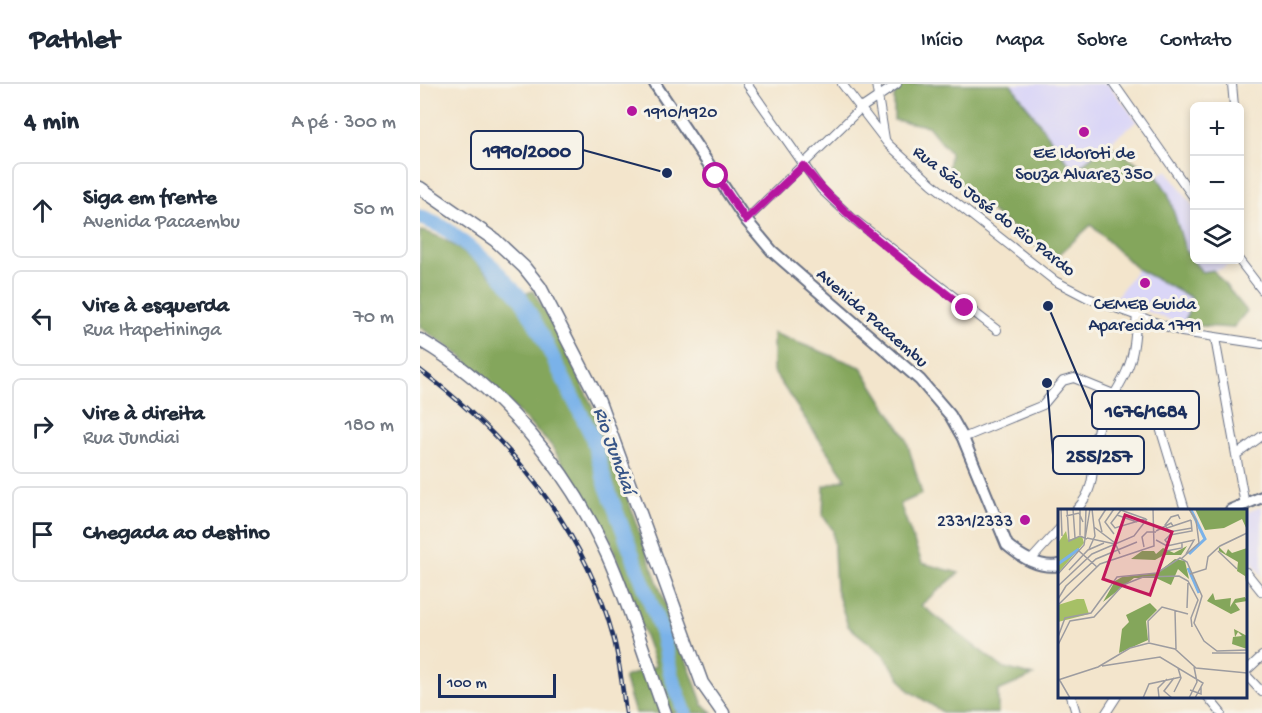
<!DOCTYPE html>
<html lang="pt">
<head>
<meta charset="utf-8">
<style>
  body { margin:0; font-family:"Gochi Hand",sans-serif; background:#f2f2f3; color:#1f2937 }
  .controls { position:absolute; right:18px; top:18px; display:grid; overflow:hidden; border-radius:9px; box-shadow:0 3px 9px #0003 }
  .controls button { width:54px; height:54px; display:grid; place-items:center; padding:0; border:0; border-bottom:2px solid #e0e1e3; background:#fff; color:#1f2937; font:30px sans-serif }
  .scale { position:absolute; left:18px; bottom:15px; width:118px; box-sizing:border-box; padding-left:6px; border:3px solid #1b2f5e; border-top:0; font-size:16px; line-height:21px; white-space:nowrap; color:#1b2f5e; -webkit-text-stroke:4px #f7f3e8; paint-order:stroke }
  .stop { position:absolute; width:18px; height:18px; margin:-14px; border:4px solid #b5179e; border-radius:50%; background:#fff }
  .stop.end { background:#b5179e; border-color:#fff; box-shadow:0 2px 6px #0008 }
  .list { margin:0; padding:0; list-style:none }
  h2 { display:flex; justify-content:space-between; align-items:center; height:78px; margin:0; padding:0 24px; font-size:26px }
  h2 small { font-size:20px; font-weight:400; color:#747a83 }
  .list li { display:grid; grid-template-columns:39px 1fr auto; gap:18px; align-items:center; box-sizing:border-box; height:96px; margin:0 12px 12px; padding:0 12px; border:2px solid #e0e1e3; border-radius:9px }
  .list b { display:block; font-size:22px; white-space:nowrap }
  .list p { margin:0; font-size:20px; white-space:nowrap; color:#747a83 }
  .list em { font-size:20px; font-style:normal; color:#747a83 }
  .icon { flex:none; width:33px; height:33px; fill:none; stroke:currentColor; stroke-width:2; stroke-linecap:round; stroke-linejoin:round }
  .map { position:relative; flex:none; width:842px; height:629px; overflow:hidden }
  header { display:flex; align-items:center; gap:36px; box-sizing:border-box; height:84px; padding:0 30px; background:#fff; border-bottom:2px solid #e0e1e3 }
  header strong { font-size:28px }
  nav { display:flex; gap:33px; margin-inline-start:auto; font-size:21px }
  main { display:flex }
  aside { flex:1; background:#fff }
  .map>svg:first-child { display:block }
  .built { fill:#dad6f7 }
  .forest { fill:#84a65b; stroke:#506a5c; stroke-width:1.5 }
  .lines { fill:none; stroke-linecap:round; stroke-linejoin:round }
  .river { stroke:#7ab2e9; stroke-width:15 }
  .minor-casing { stroke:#676f84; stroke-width:10 }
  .secondary-casing { stroke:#676f84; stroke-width:14 }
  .primary-casing { stroke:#676f84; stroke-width:15 }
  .minor { stroke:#fff; stroke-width:8 }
  .secondary { stroke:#fff; stroke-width:10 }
  .primary { stroke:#fff; stroke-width:12 }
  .rail-casing { stroke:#1b2f5e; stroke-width:4.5 }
  .rail { stroke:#f7f3e8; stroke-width:2; stroke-dasharray:7; stroke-linecap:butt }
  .route { stroke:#b5179e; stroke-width:8 }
  .poi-dot { fill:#b5179e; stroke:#f7f3e8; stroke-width:2 }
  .labels { text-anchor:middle; stroke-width:6; stroke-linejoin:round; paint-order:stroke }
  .poi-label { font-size:18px; fill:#1b2f5e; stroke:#f7f3e8 }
  .street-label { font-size:18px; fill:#1b2f5e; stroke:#f7f3e8 }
  .water-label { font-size:20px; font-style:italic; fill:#385688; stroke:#f7f3e8 }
  .inset-river { fill:none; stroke:#7ab2e9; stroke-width:3 }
  .inset-road { fill:none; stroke:#9d9ca0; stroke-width:1.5 }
  .view { fill:#c2185b; fill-opacity:0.15; stroke:#c2185b; stroke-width:3 }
  .inset-edge { fill:none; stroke:#1b2f5e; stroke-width:3 }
  .leader { fill:none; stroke:#1b2f5e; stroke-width:2 }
  .callout-dot { fill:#1b2f5e; stroke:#f7f3e8; stroke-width:2 }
  .callout { fill:#f7f3e8; stroke:#1b2f5e; stroke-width:2 }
  .callout-label { font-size:20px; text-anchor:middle; font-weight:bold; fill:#1b2f5e }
</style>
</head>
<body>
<header>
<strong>Pathlet</strong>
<nav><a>Início</a><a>Mapa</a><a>Sobre</a><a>Contato</a></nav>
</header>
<main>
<aside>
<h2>4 min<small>A pé · 300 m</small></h2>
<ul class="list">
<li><svg class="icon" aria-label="ahead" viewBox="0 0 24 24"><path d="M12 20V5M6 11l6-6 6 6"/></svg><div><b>Siga em frente</b><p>Avenida Pacaembu</p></div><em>50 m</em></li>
<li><svg class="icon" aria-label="left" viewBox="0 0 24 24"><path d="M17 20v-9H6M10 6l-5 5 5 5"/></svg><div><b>Vire à esquerda</b><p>Rua Itapetininga</p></div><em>70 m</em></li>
<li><svg class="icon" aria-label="right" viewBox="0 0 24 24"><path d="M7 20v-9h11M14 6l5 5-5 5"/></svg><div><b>Vire à direita</b><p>Rua Jundiai</p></div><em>180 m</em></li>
<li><svg class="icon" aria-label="arrive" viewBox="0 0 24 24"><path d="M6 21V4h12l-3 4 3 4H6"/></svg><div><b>Chegada ao destino</b></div></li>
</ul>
</aside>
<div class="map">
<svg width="842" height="629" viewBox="0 0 842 629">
  <rect width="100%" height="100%" fill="#f7f3e8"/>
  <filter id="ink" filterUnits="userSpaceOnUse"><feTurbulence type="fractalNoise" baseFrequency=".0167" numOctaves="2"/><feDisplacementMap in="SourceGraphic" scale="12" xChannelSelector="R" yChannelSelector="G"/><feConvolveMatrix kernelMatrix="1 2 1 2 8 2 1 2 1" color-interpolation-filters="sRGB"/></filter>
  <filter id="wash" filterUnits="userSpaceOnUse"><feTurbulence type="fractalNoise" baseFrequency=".008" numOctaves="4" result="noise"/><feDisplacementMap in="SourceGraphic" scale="24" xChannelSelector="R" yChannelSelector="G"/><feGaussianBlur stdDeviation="1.35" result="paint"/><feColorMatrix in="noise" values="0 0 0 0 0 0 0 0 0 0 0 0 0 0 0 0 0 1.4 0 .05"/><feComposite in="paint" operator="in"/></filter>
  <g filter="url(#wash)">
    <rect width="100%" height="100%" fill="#f3e5cc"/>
    <!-- built -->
    <path class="built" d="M591,0h97l29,37 -63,50z
      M747,86l27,38v52h37l2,2 -12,7 -19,3 -15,-20 -19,-59 -11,-17z
      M717,185l55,29 -8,27 -69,-26z
      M842,422v70l-16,-23v-40z"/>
    <!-- forest -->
    <path class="forest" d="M482,0h109l63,87 34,-27 49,32 11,17 18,59 16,20 11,-2 34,41 -14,17 -49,-3 8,-27 -55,-29 -46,-44 -37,34 -107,-81 3,-25 -22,-27 -34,-6v-24z
      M0,147c33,5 70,43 94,67l19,-7 31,54 46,100 31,93 62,167 10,8h-78l-11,-36 32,-11 -48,-132 -57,-89 -90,-89 -41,-29z
      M353,249l88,34 45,71 16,56 -22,10 22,59 37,10 -38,32 81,62 31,9 -35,15v22h-54l-36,-23 -25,-36 -35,-28 -12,-37 -3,-59 -10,-14 1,-30 22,-7 -73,-108z"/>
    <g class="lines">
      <!-- river -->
      <path class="river" d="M0,133l25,11 48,39 28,31 17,30 54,108 13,46 57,151 9,42 14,38"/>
    </g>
  </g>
  <g filter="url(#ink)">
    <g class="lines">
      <defs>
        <path id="minor" d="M327,0l74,105 30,28 146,113
          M422,0l46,60 44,40 123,97 33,17 94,34 80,12
          M456,0l9,55
          M694,0l80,114
          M812,0l2,22
          M326,136l114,-111 37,-25
          M819,176l23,30
          M795,254l30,167
          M543,354l80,-33 20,-24 11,-3 81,33 30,99
          M816,371l26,-19
          M656,426c25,-26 13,-51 22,-82 6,-22 21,-38 29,-58 8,-17 8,-37 10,-55
          M610,477l30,-33
          M826,488l16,20
          M826,587l16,-15
          M826,591l16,17
          M651,612l5,17
          M787,612l14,17
          M686,629l11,-17"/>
        <path id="secondary" d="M235,0l91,136 26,31 148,129 30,35 13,23 44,107c14,12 32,24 53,20
          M811,426l31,-13"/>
        <path id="primary" d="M0,104l75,52 29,27 16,20 59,114 103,282 21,30
          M0,256c82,48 147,128 187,214 23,51 39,107 58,159"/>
      </defs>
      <!-- minor casing -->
      <use href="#minor" class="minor-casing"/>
      <!-- secondary casing -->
      <use href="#secondary" class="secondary-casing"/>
      <!-- primary casing -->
      <use href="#primary" class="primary-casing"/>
      <!-- minor -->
      <use href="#minor" class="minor"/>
      <!-- secondary -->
      <use href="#secondary" class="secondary"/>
      <!-- primary -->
      <use href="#primary" class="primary"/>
      <defs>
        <path id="rail" d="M0,286c88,66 164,158 193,266 7,25 9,52 13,77"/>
      </defs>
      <!-- rail casing -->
      <use href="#rail" class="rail-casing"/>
      <!-- rail -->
      <use href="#rail" class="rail"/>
    </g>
  </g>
  <g class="lines" filter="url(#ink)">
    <!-- route -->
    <path class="route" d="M296,92l30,44 57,-54c45,56 106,98 162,142"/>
  </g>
  <!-- markers -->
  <g class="poi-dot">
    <circle cx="212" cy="27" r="6"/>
    <circle cx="664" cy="48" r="6"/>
    <circle cx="725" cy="199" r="6"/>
    <circle cx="605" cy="436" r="6"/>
  </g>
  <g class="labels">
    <!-- poi labels -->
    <g class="poi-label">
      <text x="224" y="33" text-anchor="start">1910/1920</text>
      <text x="664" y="74">EE Idoroti de<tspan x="664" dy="21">Souza Alvarez 350</tspan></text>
      <text x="725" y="225">CEMEB Guida<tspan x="725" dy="21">Aparecida 1791</tspan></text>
      <text x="593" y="442" text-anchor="end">2331/2333</text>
    </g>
    <!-- street labels -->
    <g class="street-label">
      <text transform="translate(575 126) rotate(38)" y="6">Rua São José do Rio Pardo</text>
      <text transform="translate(453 233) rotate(41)" y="6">Avenida Pacaembu</text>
    </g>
    <!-- water labels -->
    <g class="water-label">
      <text transform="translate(196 366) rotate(70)" y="7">Rio Jundiaí</text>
    </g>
  </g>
  <!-- overview -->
  <g transform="translate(638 425)">
    <rect width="189" height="189" fill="#f3e5cc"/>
    <path d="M8,22l2,9 14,-4 2,7 -26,30v-30zM19,90h7l5,15 -31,8v-17z" fill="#a6c066"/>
    <path d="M137,0h52v21l-5,-11 -18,9 -19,2zM129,37l-6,9h-17l-9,5 -24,-1 11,-8h12l2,3 7,-6 11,5zM161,38l7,7 2,-5 4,4 15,-5v40l-2,-12 -8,-5 1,-9 -19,-11zM117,50l10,2 4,18 -11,-10 -7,16 -15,-7h-22l-31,24 12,-21 7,-4 35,-4zM155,84l2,7 16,-2 -1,9 5,-8 10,-2 2,4 -12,2 5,7 -9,4 -24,-13zM92,94l7,7 -11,11 2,19 -29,13 3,-24 7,-7 -3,-7zM176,120l13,7v13l-15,-5 1,-7 9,-1 -4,-4 -3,5z" fill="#84a65b"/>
    <path class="inset-river" d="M131,45l16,-15 -14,-29M0,55l21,-15M130,59l11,25"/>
    <path class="inset-road" d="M3,0l1,27M9,0l2,32 11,-5 7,3M15,0l2,29M22,0v26M60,0l28,10M63,1l-10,13 4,5 30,-9M59,6l20,7M8,7l13,-3 4,9M122,10l-2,-4 -7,2 -6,8 4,7 23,-4M36,18l21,16 5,11M109,19l24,-8M98,22l15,-8 2,3M44,23l-3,-12 7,-11M56,25l-9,-12 9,-13M27,28l1,-28M29,29l28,6M98,31l11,6 27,-6 -8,14M111,36l-4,-5 5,-5 22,-4 -1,-11M86,38l-2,-10 5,-5h9M31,40l6,-13 -3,-27M21,42l18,16M108,42l16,-3v-6M160,42l19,18M123,50l18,-16 -3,-23 -7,-11M11,61l19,-20 16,-7M0,65l26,-29 6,-36M132,65l16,-5 2,-12 12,-11 27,-13M0,77l34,-32 42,-18 13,-17M0,90l8,-13 30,-27 41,-17M0,96l42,-41 54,-18 -1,-37M129,99l1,-25M117,102l1,38M0,128l7,-19 26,-5 26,-36 40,-4 23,-15 7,4 15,34 -8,27 10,18 13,10 30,-1M91,133l-1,-21 14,-14 26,7M0,136l12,-24 24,-4 29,-32 20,-8 36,-1 9,5 10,19 -7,18 1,9M154,144h35M44,157l58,-9 43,26 -8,15M1,170l11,19M0,171l40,-13 32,-19 19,-5 26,6 21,19 51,5M132,181l11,4v-7M116,183l7,-14 -3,-10M101,188l-1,-9 9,-9M85,189l6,-14 32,-7M114,189l-8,-7 10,-13M131,189l8,-16 -3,-15"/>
    <path class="view" d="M67,6l47,17 -22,63 -47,-16z"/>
    <rect width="189" height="189" class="inset-edge"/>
  </g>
  <!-- callouts -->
  <path class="leader" d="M247 89L163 66M628 222L672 326M627 299L633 371"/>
  <g class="callout-dot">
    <circle cx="247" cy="89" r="6"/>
    <circle cx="628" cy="222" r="6"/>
    <circle cx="627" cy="299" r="6"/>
  </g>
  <g class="callout">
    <rect x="51" y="47" width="112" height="38" rx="6"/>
    <rect x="672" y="307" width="107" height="38" rx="6"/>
    <rect x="633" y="352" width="91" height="38" rx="6"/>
  </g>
  <g class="callout-label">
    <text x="107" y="73">1990/2000</text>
    <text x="726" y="333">1676/1684</text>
    <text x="679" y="378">255/257</text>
  </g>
</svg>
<div class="controls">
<button>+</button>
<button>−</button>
<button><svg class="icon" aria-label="layers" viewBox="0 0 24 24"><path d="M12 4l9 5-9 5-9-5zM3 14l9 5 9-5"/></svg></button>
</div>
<div class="scale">100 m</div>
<div class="stop" style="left:296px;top:92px"></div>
<div class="stop end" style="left:545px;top:224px"></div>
</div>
</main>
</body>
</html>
